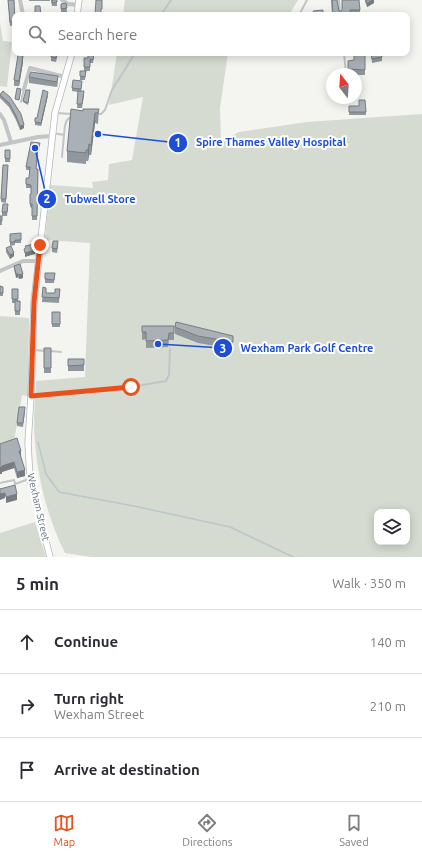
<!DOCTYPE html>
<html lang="en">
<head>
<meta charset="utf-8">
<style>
  body { margin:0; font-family:Ubuntu,sans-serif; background:#f7f7f7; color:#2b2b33 }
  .controls { position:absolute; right:12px; bottom:12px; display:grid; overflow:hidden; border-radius:8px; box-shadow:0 2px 10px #0003 }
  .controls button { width:36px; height:36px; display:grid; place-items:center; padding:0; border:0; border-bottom:1px solid #e1e1e2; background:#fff; color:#2b2b33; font:20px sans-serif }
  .compass { position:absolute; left:326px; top:68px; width:36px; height:36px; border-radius:50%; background:#fff; box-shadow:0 2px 10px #0003; rotate:343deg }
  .stop { position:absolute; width:12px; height:12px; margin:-9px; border:3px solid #e8511c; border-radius:50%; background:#fff }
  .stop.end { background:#e8511c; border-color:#fff; box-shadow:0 1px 4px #0008 }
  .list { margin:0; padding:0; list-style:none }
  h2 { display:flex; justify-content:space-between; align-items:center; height:52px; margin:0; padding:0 16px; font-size:17px }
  h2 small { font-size:13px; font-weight:400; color:#7c7c81 }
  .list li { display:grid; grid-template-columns:26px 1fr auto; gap:12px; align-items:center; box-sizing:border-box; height:64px; padding:0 16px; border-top:1px solid #e1e1e2 }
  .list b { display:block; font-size:15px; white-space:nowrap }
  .list p { margin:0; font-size:13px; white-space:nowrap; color:#7c7c81 }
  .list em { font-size:13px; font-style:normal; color:#7c7c81 }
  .icon { flex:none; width:22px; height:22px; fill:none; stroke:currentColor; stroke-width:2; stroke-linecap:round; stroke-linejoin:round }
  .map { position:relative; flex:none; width:422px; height:557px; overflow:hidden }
  .search { position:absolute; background:#fff; box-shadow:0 2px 10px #0003; left:12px; right:12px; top:12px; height:44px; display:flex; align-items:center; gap:10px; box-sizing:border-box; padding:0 14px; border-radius:8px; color:#7c7c81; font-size:15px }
  .sheet { height:244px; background:#fff }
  nav { display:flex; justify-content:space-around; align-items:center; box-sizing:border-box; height:56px; border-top:1px solid #e1e1e2; background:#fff; font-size:11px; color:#7c7c81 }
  nav a { display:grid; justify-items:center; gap:2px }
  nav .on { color:#e8511c }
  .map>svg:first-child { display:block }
  .green { fill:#d5dbd1; fill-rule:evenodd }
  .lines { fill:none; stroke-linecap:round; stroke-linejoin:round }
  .stream { stroke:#bac6cb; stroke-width:1.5 }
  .secondary-casing { stroke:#b3b8bd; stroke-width:7 }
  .lane { stroke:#c1c5c8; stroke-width:2 }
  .street { stroke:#c1c5c8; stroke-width:4 }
  .secondary { stroke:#fff; stroke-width:5.5 }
  .wall { fill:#91989d }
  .shaded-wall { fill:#767c80 }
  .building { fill:#a9b1b7; stroke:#767c80 }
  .route { stroke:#e8511c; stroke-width:5 }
  .labels { text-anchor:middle; stroke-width:4; stroke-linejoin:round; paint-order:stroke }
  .street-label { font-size:10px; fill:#627382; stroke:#fff }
  .leader { fill:none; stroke:#1d4ed8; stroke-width:1.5 }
  .callout-dot { fill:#1d4ed8; stroke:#fff; stroke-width:1.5 }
  .mark-label { font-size:12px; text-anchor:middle; font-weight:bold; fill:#fff }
  .callout-label { font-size:11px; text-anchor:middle; font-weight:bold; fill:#1d4ed8; stroke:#fff; stroke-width:4; stroke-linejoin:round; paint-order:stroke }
</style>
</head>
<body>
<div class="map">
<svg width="422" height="557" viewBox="0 0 422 557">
  <rect width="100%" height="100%" fill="#f4f4f0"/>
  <!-- green -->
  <path class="green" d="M125,0h173l-9,15h-166z
    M0,23l3,18 9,1 -5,45 -7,-1z
    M117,53h111l-8,55 1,33 18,-9 68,-10 115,-8v443h-330l-27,-4c-17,-34 -27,-73 -30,-111 -2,-20 0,-42 1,-61l49,-4 5,-134 -45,-3 5,-55 43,3 -1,-6 16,-2 1,-16 23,-4 11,-63 -34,8zM377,512h30v30h-30z
    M0,316l29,2 -1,78 -6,-1 -8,46 -14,5z
    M35,522l11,35h-46v-24z"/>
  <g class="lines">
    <!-- stream -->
    <path class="stream" d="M38,442l8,32 13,18 75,14 96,21 63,30"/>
    <defs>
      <path id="secondary" d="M77,15l2,-15
        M50,557l-20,-78 -2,-36 3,-47 3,-94 21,-189 17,-60"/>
    </defs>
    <!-- secondary casing -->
    <use href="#secondary" class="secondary-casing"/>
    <!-- lane -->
    <path class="lane" d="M339,0l1,15
      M161,15l10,-15
      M299,15l8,-15
      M344,53l2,21
      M21,102l3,-13
      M56,113l16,1
      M98,114h3l4,-4 7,-20 23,-37
      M53,133l11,2c1,-7 0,-16 8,-18
      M62,157l2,-22
      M34,350l11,1
      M50,351l11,1
      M32,396l99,-9 35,-6 3,-6 1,-26
      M0,483l14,-3 1,4 14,-5"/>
    <!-- street -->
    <path class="street" d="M20,0l3,15
      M62,0l6,4 11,1
      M24,89l6,-21 35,9
      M0,114l4,6 7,22
      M0,145l38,-8 14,-1
      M0,271l23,-10h15"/>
    <!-- secondary -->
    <use href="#secondary" class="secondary"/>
  </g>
  <!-- wall -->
  <path class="wall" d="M8,0h6l1,15v10l-5,1z
    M29,0h21v1h-21z
    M51,0h6v6h-5z
    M331,0h6l2,11h2l1,-1h18v5h-28z
    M365,0h9v3l-7,4 -2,-5z
    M66,3l1,9h-6v-8z
    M15,40v11h-2v-6z
    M51,53h7l-2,9 -5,-1z
    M94,53l-1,10h-3v8h-6v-4l4,-9z
    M365,54v21h-9v-1h-8v-13l6,-1z
    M371,54l11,3v4l-10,2z
    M23,62l-4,24h-5v-6z
    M80,71h6l-1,9h-5z
    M29,77l29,5 -1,5 -28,-4z
    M82,85l-1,6 3,4 -2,13h-5l1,-16 -6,-1v-3z
    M3,91l21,37 -4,2 -4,-10 -7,-13 -9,-9v-4z
    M30,92l-2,13 -5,-3v-1z
    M48,95l-7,31 -6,-1v-3l2,-4z
    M365,100l1,15h-17v-9h10z
    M99,109l-1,15 -3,-1 -4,32h-2l-1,6h-2v3l-19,-2v-11l16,-40z
    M31,142l9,5 -1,4h-1l-2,18h2l-1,51h-5v-12l-2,-1v-13h1v-6h-5v-10h3l1,-8h-4v-3z
    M10,154v8h-5v-4z
    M3,165h5l-2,38 -5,-1z
    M8,208l-1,8h-5v-4z
    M0,216l2,4v5h-2z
    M10,234l11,6v3h-6v2l-5,1z
    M58,245l-1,8 -5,-1v-4z
    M6,248l8,8 -4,3 -4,-7z
    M14,266l9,12 -4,1 -1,-2 -2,1 -2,-9z
    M45,273h10l-1,10h-9z
    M0,286l3,1v9h-3z
    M43,287l3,6h9l5,-4 -1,14 -17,-1z
    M12,289h6v12h2v14h-5v-12h-3z
    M52,312h8v15h-8z
    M142,326h32v14h-5l-1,7 -22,1v-9l-4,1z
    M175,327l58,9v13l-35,-6 -23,-9z
    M44,348h7v25h-7z
    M68,359h16v12h-16z
    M25,411l-2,16 -6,-1v-3z
    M0,444l21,13 4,19 -8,2 -3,-10 -12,4v2z"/>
  <!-- shaded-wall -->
  <path class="shaded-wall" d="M373,0h1v3l-7,4v-4z
    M23,56v6l-4,24v-5z
    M48,92v3l-7,31v-3z
    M95,113v10l-4,32v-10z
    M24,125v3l-4,2v-4z
    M89,144v11l-1,6v-11z
    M35,250v4l-10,3v-4z
    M14,253v3l-4,3v-4z
    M16,274h2v3l-2,1z
    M23,274v4l-4,1v-4z
    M19,451h2v6l-2,1z
    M14,462v6l-12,4v2h-2v-6l2,-2z
    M25,470v6l-8,2v-6z
    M5,493v5l-5,2v-6z
    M17,494v6l-11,3v-6z"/>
  <!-- building -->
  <path class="building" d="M8,0h6l1,22h-5z
    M52,0h5v2l-5,1z
    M96,0h6v9h-1v6h-6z
    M332,0h5l2,11h2l1,-1v-10h17l1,10h-10v5h-17z
    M366,0h7l-6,3z
    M66,3l1,5 -6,1v-5z
    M35,6h5l1,9h-6z
    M323,10v5h-9l-1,-4z
    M14,40h1v5h-2z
    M51,53h6l-1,5 -5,-1z
    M88,53h6l-1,7 -3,-1v8h-6v-9h4z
    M375,53h6l1,4 -10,2 -1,-5z
    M354,54h11v16l-17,-1v-8l6,-1z
    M18,55l5,1 -4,25 -5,-1z
    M80,71h6l-1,6 -5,-1z
    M31,72l27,4 -1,6 -28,-5z
    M73,80l9,1 -1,8 -9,-1z
    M17,88l4,1 -2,11 -4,-1z
    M26,90h4l-2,13 -5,-2z
    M43,90l5,2 -7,31 -6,-1v-4h2z
    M3,91l7,6 11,17 3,11 -4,1 -4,-10 -7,-13 -9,-8z
    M78,91h6l-2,13h-5z
    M359,100h6l1,12h-17v-6h10z
    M71,109l12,2v-2h16l-1,4h-3l-4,32 -2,-1 -1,6h-2v3l-19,-2z
    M31,142l9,1 -1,4h-1l-2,22h2l-1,47h-5v-12h-2v-10h1v-9l-5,-1v-6h3l1,-11h-4z
    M5,150h5v9l-5,-1z
    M3,165h5l-2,34h-5z
    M3,204h5l-1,8h-5z
    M0,216h2v5h-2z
    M21,233v7h-6v2h-5v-8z
    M53,241h5l-1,8 -5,-1z
    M34,244l1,6 -10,3 -1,-4 2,-1 -1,-2z
    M11,246l3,7 -4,2 -4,-7z
    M20,264l3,10 -4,1 -1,-1h-2l-2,-8z
    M45,273h10l-1,7 -9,-1z
    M0,286l3,1v6h-3z
    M43,287l3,1v5h9v-4h5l-1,9 -17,-1z
    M12,289h6v10h-6z
    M15,301h5v10h-5z
    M52,312h8v12h-8z
    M176,322l57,14v6l-35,-6 -23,-9z
    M142,326h32v7h-5l-1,7 -22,1v-9h-4z
    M44,348h7v20h-7z
    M68,359h16v6l-16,1z
    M19,407h6l-2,16h-6z
    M17,438l4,13h-2l6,19 -8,2 -3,-10 -12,4v1l-2,1v-24z
    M15,485l2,9 -11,3 -1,-4 -5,1v-5z"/>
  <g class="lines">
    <!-- route -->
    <path class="route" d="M40,245l-6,57 -3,94 100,-9"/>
  </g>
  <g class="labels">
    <!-- street labels -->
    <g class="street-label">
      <text transform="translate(39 507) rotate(77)" y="4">Wexham Street</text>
    </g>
  </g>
  <!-- callouts -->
  <path class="leader" d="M98 134L178 143M35 148L47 199M158 344L223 348"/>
  <g class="callout-dot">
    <circle cx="98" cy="134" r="4"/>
    <circle cx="35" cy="148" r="4"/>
    <circle cx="158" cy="344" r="4"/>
    <circle cx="178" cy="143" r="10"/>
    <circle cx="47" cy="199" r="10"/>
    <circle cx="223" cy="348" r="10"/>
  </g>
  <g class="mark-label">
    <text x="178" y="147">1</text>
    <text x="47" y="203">2</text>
    <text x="223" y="353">3</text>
  </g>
  <g class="callout-label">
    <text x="271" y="146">Spire Thames Valley Hospital</text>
    <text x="100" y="203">Tubwell Store</text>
    <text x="307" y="352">Wexham Park Golf Centre</text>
  </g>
</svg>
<div class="controls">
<button><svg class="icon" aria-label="layers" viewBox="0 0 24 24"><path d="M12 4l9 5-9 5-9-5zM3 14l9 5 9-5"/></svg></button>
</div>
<svg class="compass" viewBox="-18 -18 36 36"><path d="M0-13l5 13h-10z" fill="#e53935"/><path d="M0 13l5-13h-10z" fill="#7c7c81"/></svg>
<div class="stop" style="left:131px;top:387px"></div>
<div class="stop end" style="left:40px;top:245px"></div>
<div class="search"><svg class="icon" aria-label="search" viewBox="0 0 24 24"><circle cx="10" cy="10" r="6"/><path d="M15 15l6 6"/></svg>Search here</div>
</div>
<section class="sheet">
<h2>5 min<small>Walk · 350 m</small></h2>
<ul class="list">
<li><svg class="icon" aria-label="ahead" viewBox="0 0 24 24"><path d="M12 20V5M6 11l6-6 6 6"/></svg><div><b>Continue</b></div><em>140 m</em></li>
<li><svg class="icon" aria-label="right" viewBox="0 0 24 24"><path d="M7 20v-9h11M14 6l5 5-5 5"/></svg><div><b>Turn right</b><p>Wexham Street</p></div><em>210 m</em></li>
<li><svg class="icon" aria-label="arrive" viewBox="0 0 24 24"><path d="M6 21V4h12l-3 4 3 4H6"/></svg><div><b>Arrive at destination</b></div></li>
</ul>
</section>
<nav>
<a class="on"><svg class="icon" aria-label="map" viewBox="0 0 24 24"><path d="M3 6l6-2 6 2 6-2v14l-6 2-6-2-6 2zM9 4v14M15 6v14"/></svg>Map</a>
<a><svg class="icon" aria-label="directions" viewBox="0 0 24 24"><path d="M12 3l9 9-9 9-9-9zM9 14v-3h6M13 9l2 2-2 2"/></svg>Directions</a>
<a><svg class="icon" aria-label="saved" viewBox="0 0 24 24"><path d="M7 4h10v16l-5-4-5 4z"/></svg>Saved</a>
</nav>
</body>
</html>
